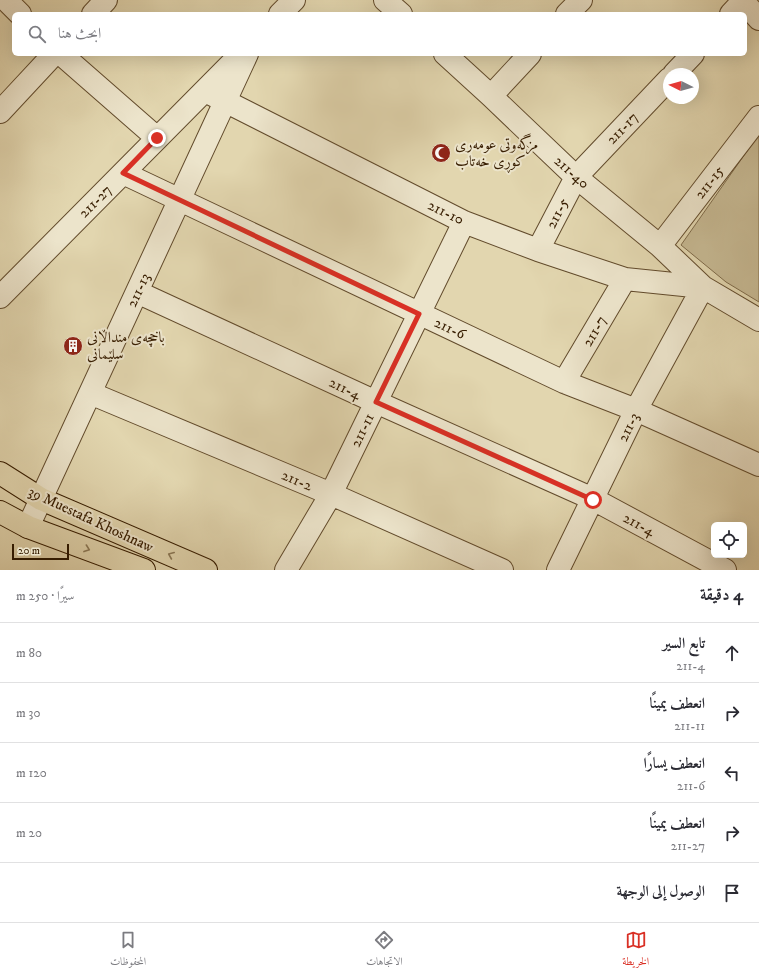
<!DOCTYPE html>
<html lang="ar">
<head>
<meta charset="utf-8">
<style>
  body { margin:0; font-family:"IM FELL DW Pica",Amiri,serif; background:#f2f2f3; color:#2b2b33; direction:rtl }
  .controls { position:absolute; right:12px; bottom:12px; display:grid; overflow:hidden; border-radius:6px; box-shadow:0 4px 16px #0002 }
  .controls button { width:36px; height:36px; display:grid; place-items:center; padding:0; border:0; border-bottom:1px solid #e1e1e2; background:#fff; color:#2b2b33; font:20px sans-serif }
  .compass { position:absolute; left:663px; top:68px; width:36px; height:36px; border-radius:50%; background:#fff; box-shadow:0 4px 16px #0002; rotate:275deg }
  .scale { position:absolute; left:12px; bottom:10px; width:57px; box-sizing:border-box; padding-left:4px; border:2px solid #371d01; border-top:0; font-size:11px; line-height:14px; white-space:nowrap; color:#371d01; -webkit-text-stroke:3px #ece4cb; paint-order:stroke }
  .stop { position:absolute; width:12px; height:12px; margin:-9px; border:3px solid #d93025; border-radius:50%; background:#fff }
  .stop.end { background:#d93025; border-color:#fff; box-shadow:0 1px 4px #0008 }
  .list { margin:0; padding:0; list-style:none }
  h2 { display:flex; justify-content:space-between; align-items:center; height:52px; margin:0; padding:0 16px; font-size:17px }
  h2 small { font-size:13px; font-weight:400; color:#7c7c81 }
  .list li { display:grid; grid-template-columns:26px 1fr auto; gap:12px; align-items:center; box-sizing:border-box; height:60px; padding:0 16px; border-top:1px solid #e1e1e2 }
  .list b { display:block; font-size:15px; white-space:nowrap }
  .list p { margin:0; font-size:13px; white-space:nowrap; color:#7c7c81 }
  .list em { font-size:13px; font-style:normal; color:#7c7c81 }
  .icon { flex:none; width:22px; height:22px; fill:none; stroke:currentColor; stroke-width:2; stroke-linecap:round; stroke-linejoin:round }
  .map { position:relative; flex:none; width:759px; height:570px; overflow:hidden; direction:ltr }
  .search { position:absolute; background:#fff; box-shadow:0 4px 16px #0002; left:12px; right:12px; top:12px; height:44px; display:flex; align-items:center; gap:10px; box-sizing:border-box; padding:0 14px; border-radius:6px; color:#7c7c81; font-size:15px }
  .sheet { height:352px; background:#fff }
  nav { display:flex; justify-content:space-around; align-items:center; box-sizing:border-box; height:56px; border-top:1px solid #e1e1e2; background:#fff; font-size:11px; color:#7c7c81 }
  nav a { display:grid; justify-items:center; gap:2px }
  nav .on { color:#d93025 }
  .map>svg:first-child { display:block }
  .green { fill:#c5b791; stroke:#7e6a49 }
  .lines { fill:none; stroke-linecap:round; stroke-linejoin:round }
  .minor-casing { stroke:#624b2c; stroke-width:24 }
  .major-casing { stroke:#371d01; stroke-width:24 }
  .minor { stroke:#ece4cb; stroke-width:22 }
  .major { stroke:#e2d6af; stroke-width:22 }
  .oneway { stroke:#8c7a58 }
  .route { stroke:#d93025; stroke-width:5 }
  .labels { text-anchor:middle; stroke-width:4; stroke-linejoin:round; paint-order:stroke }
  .street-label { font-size:15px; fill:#371d01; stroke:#ece4cb }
  .poi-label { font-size:15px; fill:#371d01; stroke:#ece4cb; text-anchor:start }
</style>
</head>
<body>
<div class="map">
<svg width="759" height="570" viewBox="0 0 759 570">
  <rect width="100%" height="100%" fill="#e2d6af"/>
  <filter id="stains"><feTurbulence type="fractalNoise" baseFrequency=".005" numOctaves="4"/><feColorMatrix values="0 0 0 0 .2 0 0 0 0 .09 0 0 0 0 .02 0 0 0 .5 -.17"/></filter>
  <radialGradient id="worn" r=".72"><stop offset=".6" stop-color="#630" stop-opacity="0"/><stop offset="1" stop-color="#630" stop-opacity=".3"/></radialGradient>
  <!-- green -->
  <path class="green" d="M759,134v168l-33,-20 -45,-37z"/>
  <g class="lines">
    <defs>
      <path id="minor" d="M6,0l14,14
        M385,0l16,14
        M742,0l17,19
        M93,14l13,-14
        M280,14l14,-14
        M567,14l14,-14
        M731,14l12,-13
        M61,54l96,84
        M445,54l46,42 85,81 84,69 43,41 56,33
        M674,74l19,-20
        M205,91l259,131 74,28 87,29 78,8
        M491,96l39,-42
        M0,112l54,-58
        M123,173l441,209 72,28 123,55
        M660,246l99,-129
        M538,250l38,-73 93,-98
        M137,292l239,110 217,97 132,71
        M0,297l241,-243
        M564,382l61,-103
        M90,393l241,101 171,76
        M28,527l219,-473
        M286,570l45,-76 133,-272
        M558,570l78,-160 67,-123"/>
      <path id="major" d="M0,473l41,26 165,71
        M0,512l28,15 116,43"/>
    </defs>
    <!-- minor casing -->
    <use href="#minor" class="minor-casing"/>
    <!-- major casing -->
    <use href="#major" class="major-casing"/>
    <!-- minor -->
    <use href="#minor" class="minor"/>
    <!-- major -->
    <use href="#major" class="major"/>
  </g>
  <!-- one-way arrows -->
  <defs><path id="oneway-chevron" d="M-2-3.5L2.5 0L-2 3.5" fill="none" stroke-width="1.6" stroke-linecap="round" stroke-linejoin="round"/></defs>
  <g class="oneway">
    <use href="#oneway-chevron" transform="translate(87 549) rotate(20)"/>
    <use href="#oneway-chevron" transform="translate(171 555) rotate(-157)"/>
  </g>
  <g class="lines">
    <!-- route -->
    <path class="route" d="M157,138l-34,35 296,141 -43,88 217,98"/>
  </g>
  <!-- icons -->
  <defs>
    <symbol id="mosque-disc" viewBox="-11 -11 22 22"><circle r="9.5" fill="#8f2418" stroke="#ece4cb"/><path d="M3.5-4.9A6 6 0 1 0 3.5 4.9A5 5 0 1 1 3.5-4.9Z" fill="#fff"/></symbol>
    <symbol id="building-disc" viewBox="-11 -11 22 22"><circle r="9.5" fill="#8f2418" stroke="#ece4cb"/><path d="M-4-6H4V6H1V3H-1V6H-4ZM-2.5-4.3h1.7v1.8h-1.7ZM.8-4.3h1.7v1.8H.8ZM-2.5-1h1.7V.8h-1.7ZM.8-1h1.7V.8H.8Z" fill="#fff"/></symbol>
  </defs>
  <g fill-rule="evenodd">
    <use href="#mosque-disc" x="430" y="142" width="22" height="22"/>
    <use href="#building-disc" x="62" y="335" width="22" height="22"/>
  </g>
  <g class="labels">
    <!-- street labels -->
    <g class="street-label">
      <text transform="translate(622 128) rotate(-46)" y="5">211-17</text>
      <text transform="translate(572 172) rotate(42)" y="5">211-40</text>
      <text transform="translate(709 182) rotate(-52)" y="5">211-15</text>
      <text transform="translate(95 201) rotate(-45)" y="5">211-27</text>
      <text transform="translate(446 212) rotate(26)" y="5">211-10</text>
      <text transform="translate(557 213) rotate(-63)" y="5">211-5</text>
      <text transform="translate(138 290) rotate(-65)" y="5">211-13</text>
      <text transform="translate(450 328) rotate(25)" y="5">211-6</text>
      <text transform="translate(594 331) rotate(-60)" y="5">211-7</text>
      <text transform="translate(345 388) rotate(25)" y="5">211-4</text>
      <text transform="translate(628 427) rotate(-64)" y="5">211-3</text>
      <text transform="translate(362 430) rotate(-64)" y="5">211-11</text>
      <text transform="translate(297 480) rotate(23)" y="5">211-2</text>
      <text transform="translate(91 519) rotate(25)" y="5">39 Muestafa Khoshnaw</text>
      <text transform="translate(639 524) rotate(28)" y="5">211-4</text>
    </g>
    <!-- poi labels -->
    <g class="poi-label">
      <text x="455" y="149">مزگەوتی عومەری<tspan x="455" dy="17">کوڕی خەتاب</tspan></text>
      <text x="87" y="342">باخچەی منداڵانی<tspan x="87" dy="17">سلێمانی</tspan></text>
    </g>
  </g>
  <rect width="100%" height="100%" filter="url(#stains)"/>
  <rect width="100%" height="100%" fill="url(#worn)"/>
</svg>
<div class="controls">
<button><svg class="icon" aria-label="locate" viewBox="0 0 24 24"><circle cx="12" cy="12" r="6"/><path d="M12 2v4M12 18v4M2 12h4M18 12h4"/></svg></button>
</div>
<svg class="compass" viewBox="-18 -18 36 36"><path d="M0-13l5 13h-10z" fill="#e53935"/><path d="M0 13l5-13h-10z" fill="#7c7c81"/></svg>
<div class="scale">20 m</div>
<div class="stop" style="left:593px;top:500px"></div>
<div class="stop end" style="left:157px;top:138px"></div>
<div class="search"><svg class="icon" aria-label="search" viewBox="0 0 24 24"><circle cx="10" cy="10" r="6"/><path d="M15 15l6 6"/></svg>ابحث هنا</div>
</div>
<section class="sheet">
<h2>4 دقيقة<small>سيرًا · 250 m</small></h2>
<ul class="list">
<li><svg class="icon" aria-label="ahead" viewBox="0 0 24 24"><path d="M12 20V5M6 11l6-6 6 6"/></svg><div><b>تابع السير</b><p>211-4</p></div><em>80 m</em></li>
<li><svg class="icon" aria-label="right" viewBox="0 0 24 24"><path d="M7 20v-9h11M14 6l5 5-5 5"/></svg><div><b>انعطف يمينًا</b><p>211-11</p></div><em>30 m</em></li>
<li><svg class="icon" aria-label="left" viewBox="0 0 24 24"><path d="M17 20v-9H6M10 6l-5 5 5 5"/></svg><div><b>انعطف يسارًا</b><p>211-6</p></div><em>120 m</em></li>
<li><svg class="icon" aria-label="right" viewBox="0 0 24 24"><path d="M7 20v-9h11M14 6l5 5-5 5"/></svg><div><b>انعطف يمينًا</b><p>211-27</p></div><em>20 m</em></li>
<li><svg class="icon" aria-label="arrive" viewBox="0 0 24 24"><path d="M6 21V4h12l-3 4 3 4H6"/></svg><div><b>الوصول إلى الوجهة</b></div></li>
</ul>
</section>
<nav>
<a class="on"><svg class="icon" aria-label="map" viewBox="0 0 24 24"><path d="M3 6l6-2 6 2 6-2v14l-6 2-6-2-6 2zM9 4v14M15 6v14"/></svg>الخريطة</a>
<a><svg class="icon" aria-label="directions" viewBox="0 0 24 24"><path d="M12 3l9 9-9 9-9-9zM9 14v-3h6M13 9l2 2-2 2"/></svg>الاتجاهات</a>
<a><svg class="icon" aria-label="saved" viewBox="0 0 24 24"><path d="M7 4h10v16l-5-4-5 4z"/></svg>المحفوظات</a>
</nav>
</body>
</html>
